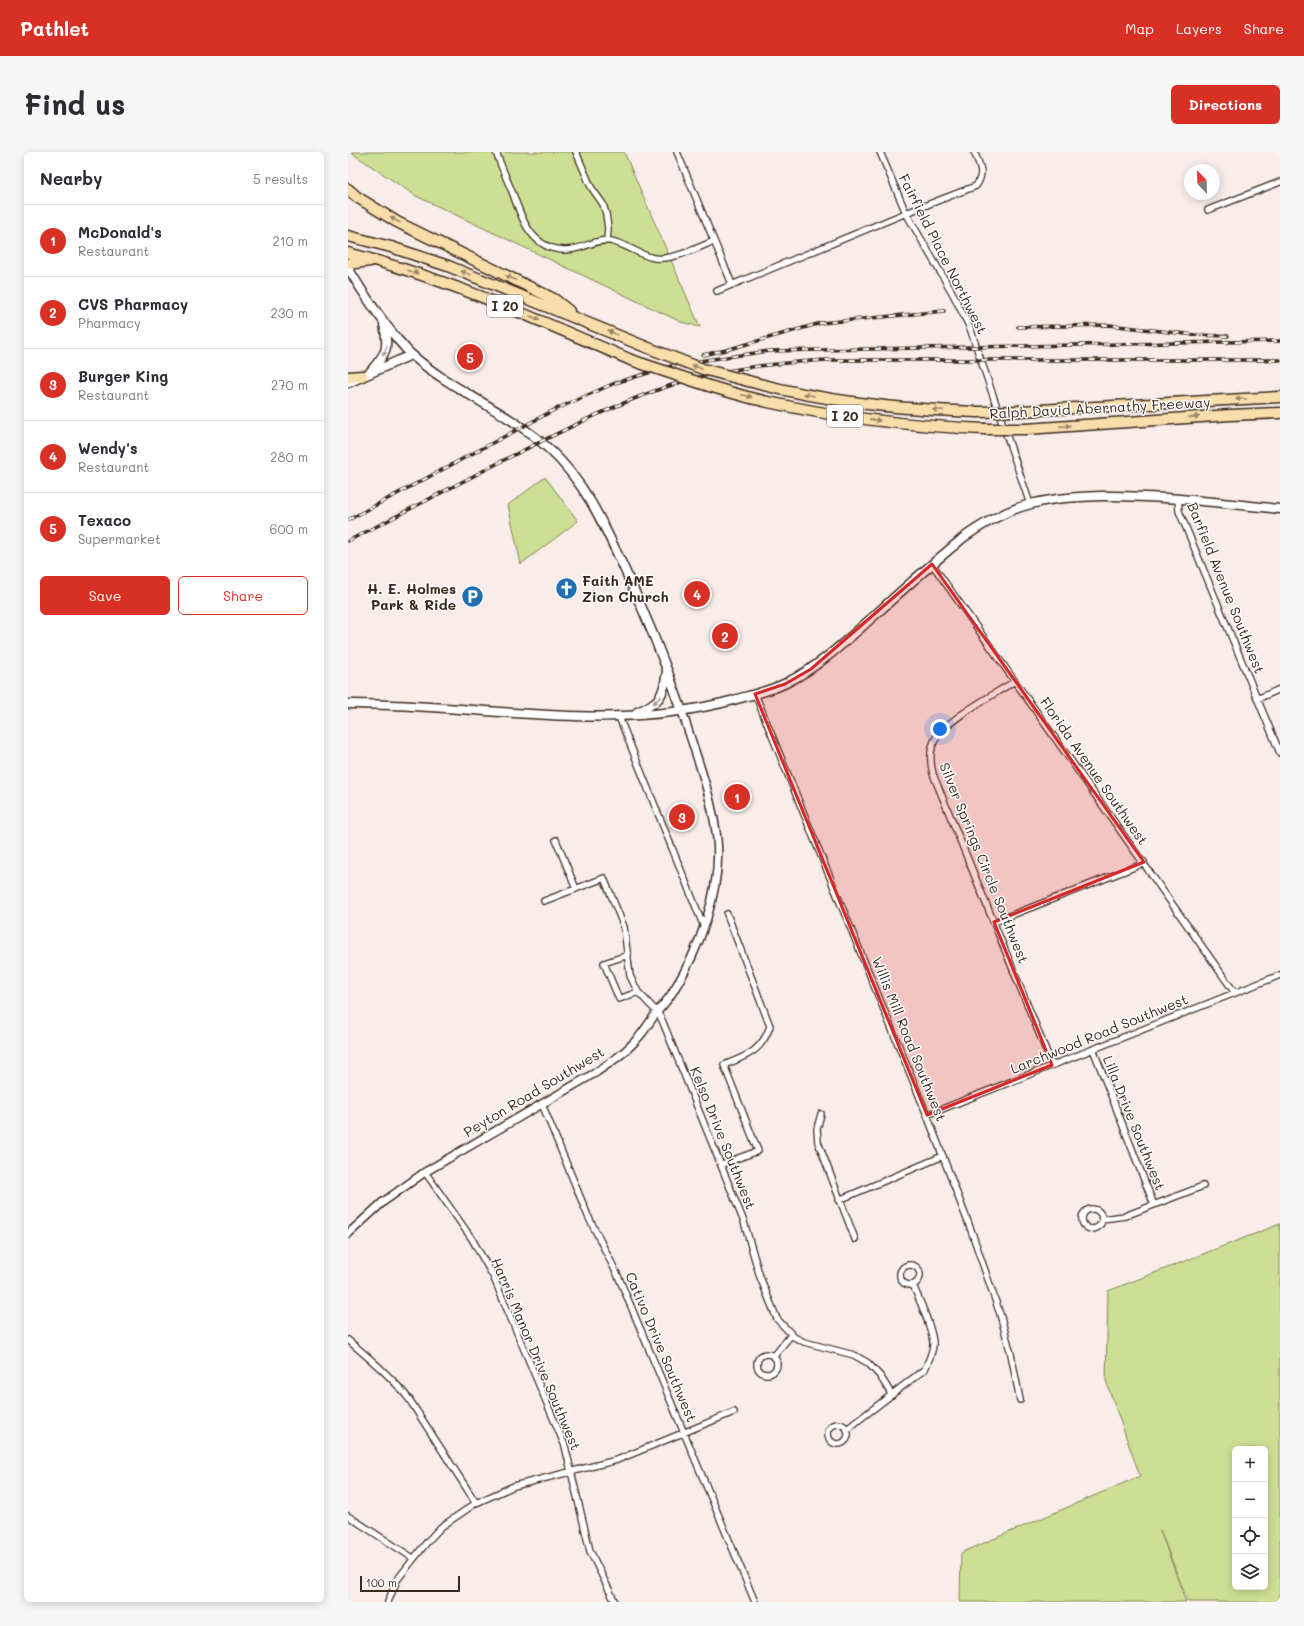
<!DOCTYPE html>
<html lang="en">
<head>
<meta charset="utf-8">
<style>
  body { margin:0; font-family:Mali,sans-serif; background:#f7f7f7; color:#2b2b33 }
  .controls { position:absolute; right:12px; bottom:12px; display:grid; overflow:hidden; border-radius:6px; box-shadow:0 2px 10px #0003 }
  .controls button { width:36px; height:36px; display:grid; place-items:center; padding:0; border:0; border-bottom:1px solid #e1e1e2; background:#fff; color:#2b2b33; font:20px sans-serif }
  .compass { position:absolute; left:836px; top:12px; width:36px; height:36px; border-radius:50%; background:#fff; box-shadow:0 2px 10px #0003; rotate:337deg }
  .scale { position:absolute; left:12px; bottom:10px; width:100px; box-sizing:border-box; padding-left:4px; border:2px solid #3b2a1e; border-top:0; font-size:11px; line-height:14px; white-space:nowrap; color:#3b2a1e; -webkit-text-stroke:3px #fff; paint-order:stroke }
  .you { position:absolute; left:592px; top:577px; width:14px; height:14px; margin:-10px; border:3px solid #fff; border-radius:50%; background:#1a73e8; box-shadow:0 0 0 6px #1a73e833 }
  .badge { display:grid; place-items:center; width:26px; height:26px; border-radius:50%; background:#d93025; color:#fff; font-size:13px; font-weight:700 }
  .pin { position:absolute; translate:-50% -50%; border:2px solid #fff; box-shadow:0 1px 4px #0006 }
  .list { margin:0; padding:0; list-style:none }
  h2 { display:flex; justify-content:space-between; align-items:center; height:52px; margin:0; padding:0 16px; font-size:17px }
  h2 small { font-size:13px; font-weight:400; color:#7c7c81 }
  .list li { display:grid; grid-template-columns:26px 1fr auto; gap:12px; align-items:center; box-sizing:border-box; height:72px; padding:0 16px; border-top:1px solid #e1e1e2 }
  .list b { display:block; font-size:15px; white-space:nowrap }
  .list p { margin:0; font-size:13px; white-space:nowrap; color:#7c7c81 }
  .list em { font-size:13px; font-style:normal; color:#7c7c81 }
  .actions { display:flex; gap:8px; padding:12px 16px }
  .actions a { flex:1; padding:9px 0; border:1px solid #d93025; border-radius:6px; text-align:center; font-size:14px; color:#d93025 }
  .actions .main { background:#d93025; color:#fff }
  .icon { flex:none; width:22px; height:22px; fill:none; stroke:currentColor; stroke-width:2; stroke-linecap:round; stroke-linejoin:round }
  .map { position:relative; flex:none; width:932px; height:1450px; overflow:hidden; border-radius:6px }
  header { display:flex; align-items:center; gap:24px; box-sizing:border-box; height:56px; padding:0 20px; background:#d93025; color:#fff }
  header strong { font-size:19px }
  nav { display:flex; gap:22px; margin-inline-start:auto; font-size:14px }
  .intro { display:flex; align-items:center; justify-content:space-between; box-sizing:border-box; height:96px; padding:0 24px }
  h1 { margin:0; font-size:28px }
  .button { padding:10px 18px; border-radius:6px; background:#d93025; color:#fff; font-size:14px; font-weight:700 }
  main { display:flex; gap:24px; padding:0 24px }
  aside { flex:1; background:#fff; border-radius:6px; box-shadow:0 2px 10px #0003 }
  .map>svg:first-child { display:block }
  .green { fill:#ccdf94; stroke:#848459; fill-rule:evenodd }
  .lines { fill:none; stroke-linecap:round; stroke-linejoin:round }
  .minor-casing { stroke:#3b2a1e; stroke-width:8 }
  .tertiary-casing { stroke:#3b2a1e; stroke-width:10 }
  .secondary-casing { stroke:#3b2a1e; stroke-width:11 }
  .motorway-casing { stroke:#3b2a1e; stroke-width:13 }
  .minor { stroke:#fff; stroke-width:5.5 }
  .tertiary { stroke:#fff; stroke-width:7 }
  .secondary { stroke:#fff; stroke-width:8 }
  .motorway { stroke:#f8deab; stroke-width:10 }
  .rail-casing { stroke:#3b2a1e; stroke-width:3.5 }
  .rail { stroke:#fff; stroke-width:2; stroke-dasharray:6; stroke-linecap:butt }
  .motorway-bridge-casing { stroke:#3b2a1e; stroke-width:13; stroke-linecap:butt }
  .motorway-bridge { stroke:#f8deab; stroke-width:10 }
  .oneway { fill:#9a8464 }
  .oneway2 { fill:#a79f9a }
  .marked { fill:#d62828; fill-opacity:0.2; stroke:#d62828; stroke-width:3; stroke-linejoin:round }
  .labels { text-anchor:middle; stroke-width:3; stroke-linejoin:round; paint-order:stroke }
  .shield { fill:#fff; stroke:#766a62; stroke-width:1 }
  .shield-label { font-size:13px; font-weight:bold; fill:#3b2a1e }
  .street-label { font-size:14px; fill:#3b2a1e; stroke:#fff }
  .poi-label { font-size:14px; font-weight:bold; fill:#3b2a1e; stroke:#fff; text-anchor:start }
</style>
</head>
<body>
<header>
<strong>Pathlet</strong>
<nav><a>Map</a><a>Layers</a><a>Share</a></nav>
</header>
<div class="intro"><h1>Find us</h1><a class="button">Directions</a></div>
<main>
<aside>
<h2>Nearby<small>5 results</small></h2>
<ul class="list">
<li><span class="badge">1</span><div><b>McDonald's</b><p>Restaurant</p></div><em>210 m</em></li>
<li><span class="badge">2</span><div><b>CVS Pharmacy</b><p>Pharmacy</p></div><em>230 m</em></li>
<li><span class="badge">3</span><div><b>Burger King</b><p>Restaurant</p></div><em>270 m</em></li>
<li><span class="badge">4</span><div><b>Wendy's</b><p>Restaurant</p></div><em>280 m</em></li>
<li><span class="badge">5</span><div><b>Texaco</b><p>Supermarket</p></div><em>600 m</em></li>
</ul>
<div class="actions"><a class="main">Save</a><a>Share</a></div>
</aside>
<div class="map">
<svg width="932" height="1450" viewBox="0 0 932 1450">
  <rect width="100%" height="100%" fill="#f8ede9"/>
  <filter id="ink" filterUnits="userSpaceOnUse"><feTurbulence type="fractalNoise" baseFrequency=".025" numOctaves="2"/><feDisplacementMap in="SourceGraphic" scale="8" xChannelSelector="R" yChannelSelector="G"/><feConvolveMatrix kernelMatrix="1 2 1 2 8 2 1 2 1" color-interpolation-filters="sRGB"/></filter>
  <g filter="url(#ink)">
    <!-- green -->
    <path class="green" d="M2,0h274l76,175 -19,-5 -265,-126z
      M197,325l33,44 -57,43 -13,-59z
      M932,1072v378h-92l-28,-72 26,72h-226l1,-49 179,-77 -34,-95 2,-90zM887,1297h30v138h-30z"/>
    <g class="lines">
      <defs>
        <path id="minor" d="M148,0c5,14 11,28 17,42 9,26 19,55 51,56 17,1 31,-12 47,-9 14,3 26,12 39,16 18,6 47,-9 64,-16
          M228,0l15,35 12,17 3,10 2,14 -1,13
          M329,0l55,132
          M532,0l26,61 47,81 17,34 60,176
          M860,58l72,-28
          M369,139l189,-78 70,-27c9,-13 4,-20 -2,-34
          M830,346l1,13 101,242
          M584,412l303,429
          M667,529c-20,13 -67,38 -79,57 -7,11 -6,24 -3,36l119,291
          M407,542l172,421 44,115 29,84 11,40 9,46
          M909,547l23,-10
          M271,565l85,210
          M208,688l20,49
          M196,749l60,-23 20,49 6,49 8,16 19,20 5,8 82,202 16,55 17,42 17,18 10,5 50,13 14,8 12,13 12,19
          M646,770l143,-56 7,-4
          M280,803l-24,8 15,36 19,-7
          M745,897l61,156
          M194,952l46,112 31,62 136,324
          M473,962l-4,15 1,13 37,97
          M579,963l353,-140
          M374,1012l36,-13 -34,-86c23,-9 38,-14 46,-39l-43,-112
          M77,1020l47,67 21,37 72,170 25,105 25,51
          M491,1048l104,-44
          M734 1067a10 10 0 1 1 20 0a10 10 0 1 1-20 0Z
          M754,1067l23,-3 78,-30
          M552 1123a10 10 0 1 1 20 0a10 10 0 1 1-20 0Z
          M0,1188c22,19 43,36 61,59l67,104
          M409 1212a10 10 0 1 1 20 0a10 10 0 1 1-20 0Z
          M426,1204l17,-21
          M480 1282a10 10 0 1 1 20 0a10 10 0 1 1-20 0Z
          M499,1277l78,-60c3,-8 9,-18 8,-27 -2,-18 -13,-40 -20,-57
          M0,1364l65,42
          M40,1450l9,-22 30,-38 14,-15 35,-24 38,-17 103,-26 117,-48"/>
        <path id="tertiary" d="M0,1082l35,-32 42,-30 170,-99c15,-10 30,-20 42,-34 8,-8 13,-18 20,-27 5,-6 11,-12 15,-19 27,-42 50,-103 45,-154 -5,-44 -22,-86 -35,-128"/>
        <path id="secondary" d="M0,116c15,25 31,49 50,72 5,5 9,11 14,15 42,37 96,56 137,94 36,33 55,76 75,119 22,47 41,94 58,143
          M22,220c17,-20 19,-22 14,-48
          M0,231l63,-28
          M0,552c130,-1 257,31 386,-4 17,-5 36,-9 52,-17 33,-16 61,-43 88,-67 29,-27 59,-53 89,-78 21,-15 43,-28 68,-34 23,-6 46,-7 69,-8 61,-1 120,7 180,13
          M289,560c23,-9 27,-17 30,-41"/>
        <path id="motorway" d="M0,37l9,8 40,25 157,77 15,12
          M0,84l43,11 57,19 198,81
          M0,101c98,25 191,67 283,107
          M0,112l22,-3
          M0,225l14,-1
          M400,229c77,21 149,28 229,31
          M361,234c20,6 39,12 59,16 71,16 143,24 216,27
          M672,259l260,-14
          M678,277l204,-14 50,-2"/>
      </defs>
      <!-- minor casing -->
      <use href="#minor" class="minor-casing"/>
      <!-- tertiary casing -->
      <use href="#tertiary" class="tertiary-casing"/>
      <!-- secondary casing -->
      <use href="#secondary" class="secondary-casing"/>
      <!-- motorway casing -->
      <use href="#motorway" class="motorway-casing"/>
      <!-- minor -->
      <use href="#minor" class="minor"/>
      <!-- tertiary -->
      <use href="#tertiary" class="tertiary"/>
      <!-- secondary -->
      <use href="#secondary" class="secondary"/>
      <!-- motorway -->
      <use href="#motorway" class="motorway"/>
      <defs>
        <path id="rail" d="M670,175l91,-2 86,10 33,1
          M355,203l23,-5 95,-27 123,-12
          M0,368l208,-111 59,-26 63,-19 91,-13 511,-10
          M0,389c53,-27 106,-55 158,-82 56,-28 112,-57 172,-76 48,-15 99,-20 149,-23h453"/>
      </defs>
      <!-- rail casing -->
      <use href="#rail" class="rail-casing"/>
      <!-- rail -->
      <use href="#rail" class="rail"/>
      <defs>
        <path id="motorway-bridge" d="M298,195l57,22 45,12
          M283,208l78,26
          M629,260l43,-1
          M636,277h42"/>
      </defs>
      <!-- motorway-bridge casing -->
      <use href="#motorway-bridge" class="motorway-bridge-casing"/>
      <!-- motorway-bridge -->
      <use href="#motorway-bridge" class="motorway-bridge"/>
    </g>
    <!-- one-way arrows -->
    <defs><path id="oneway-solid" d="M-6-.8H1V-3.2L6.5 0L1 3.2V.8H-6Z"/></defs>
    <g class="oneway">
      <use href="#oneway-solid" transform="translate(47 68) rotate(-150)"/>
      <use href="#oneway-solid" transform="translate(65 120) rotate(18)"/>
      <use href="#oneway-solid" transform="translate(118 121) rotate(-158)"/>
      <use href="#oneway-solid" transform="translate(163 126) rotate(-154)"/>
      <use href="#oneway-solid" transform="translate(187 166) rotate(22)"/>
      <use href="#oneway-solid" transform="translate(265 181) rotate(-157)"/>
      <use href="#oneway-solid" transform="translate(349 215) rotate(-159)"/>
      <use href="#oneway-solid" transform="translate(461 243) rotate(-168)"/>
      <use href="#oneway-solid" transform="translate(399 244) rotate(15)"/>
      <use href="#oneway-solid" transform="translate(893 247) rotate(177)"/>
      <use href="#oneway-solid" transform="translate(590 258) rotate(-177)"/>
      <use href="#oneway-solid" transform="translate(846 265) rotate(-4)"/>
      <use href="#oneway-solid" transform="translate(527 268) rotate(7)"/>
      <use href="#oneway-solid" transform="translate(717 274) rotate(-4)"/>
    </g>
    <g class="oneway2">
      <use href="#oneway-solid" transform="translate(37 199) rotate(110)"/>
      <use href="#oneway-solid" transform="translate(309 548) rotate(134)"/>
    </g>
  </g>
  <!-- marked area -->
  <path class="marked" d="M584,412l212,298 -150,60 58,143 -125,50 -172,-421 30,-10 26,-15z"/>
  <!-- icons -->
  <defs>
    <symbol id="church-disc" viewBox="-11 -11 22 22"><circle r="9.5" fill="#1f6fb2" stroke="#fff"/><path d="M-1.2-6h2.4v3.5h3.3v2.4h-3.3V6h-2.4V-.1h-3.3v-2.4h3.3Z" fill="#fff"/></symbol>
    <symbol id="parking-disc" viewBox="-11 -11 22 22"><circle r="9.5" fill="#1f6fb2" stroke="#fff"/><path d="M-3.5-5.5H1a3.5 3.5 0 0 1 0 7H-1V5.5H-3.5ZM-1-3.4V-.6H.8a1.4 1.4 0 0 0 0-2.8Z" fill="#fff"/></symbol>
  </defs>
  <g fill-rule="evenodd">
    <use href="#church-disc" x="206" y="424" width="25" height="25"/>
    <use href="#parking-disc" x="112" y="432" width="25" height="25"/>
  </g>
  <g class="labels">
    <!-- shield labels -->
    <g class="shield">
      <rect x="139" y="143" width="36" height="22" rx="3"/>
      <rect x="479" y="253" width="36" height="22" rx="3"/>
    </g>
    <g class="shield-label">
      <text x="157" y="159">I 20</text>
      <text x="497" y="269">I 20</text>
    </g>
    <!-- street labels -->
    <g class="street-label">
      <text transform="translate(595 102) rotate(63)" y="5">Fairfield Place Northwest</text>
      <text transform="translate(752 256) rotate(-3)" y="5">Ralph David Abernathy Freeway</text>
      <text transform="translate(878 436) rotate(68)" y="5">Barfield Avenue Southwest</text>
      <text transform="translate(746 619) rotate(55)" y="5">Florida Avenue Southwest</text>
      <text transform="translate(636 711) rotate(68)" y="5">Silver Springs Circle Southwest</text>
      <text transform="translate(751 882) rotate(-22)" y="5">Larchwood Road Southwest</text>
      <text transform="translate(561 887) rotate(68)" y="5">Willis Mill Road Southwest</text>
      <text transform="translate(186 940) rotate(-31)" y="5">Peyton Road Southwest</text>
      <text transform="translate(786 971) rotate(68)" y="5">Lilla Drive Southwest</text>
      <text transform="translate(375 986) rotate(68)" y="5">Kelso Drive Southwest</text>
      <text transform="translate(313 1195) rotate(67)" y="5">Cativo Drive Southwest</text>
      <text transform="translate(188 1202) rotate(67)" y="5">Harris Manor Drive Southwest</text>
    </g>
    <!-- poi labels -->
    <g class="poi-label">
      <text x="234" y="434">Faith AME<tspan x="234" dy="16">Zion Church</tspan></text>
      <text x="108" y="442" text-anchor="end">H. E. Holmes<tspan x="108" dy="16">Park &amp; Ride</tspan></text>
    </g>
  </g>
</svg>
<div class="controls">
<button>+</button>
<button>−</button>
<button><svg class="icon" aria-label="locate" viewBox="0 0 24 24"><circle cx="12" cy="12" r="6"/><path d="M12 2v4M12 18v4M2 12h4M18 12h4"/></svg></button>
<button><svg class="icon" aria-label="layers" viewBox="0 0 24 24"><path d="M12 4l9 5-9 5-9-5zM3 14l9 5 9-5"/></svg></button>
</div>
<svg class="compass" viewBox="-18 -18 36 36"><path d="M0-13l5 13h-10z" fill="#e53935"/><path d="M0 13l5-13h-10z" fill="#7c7c81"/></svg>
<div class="scale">100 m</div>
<div class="you"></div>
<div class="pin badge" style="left:389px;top:645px">1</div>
<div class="pin badge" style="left:377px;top:484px">2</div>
<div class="pin badge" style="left:334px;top:665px">3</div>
<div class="pin badge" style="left:349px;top:442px">4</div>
<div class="pin badge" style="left:122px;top:205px">5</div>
</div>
</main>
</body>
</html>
